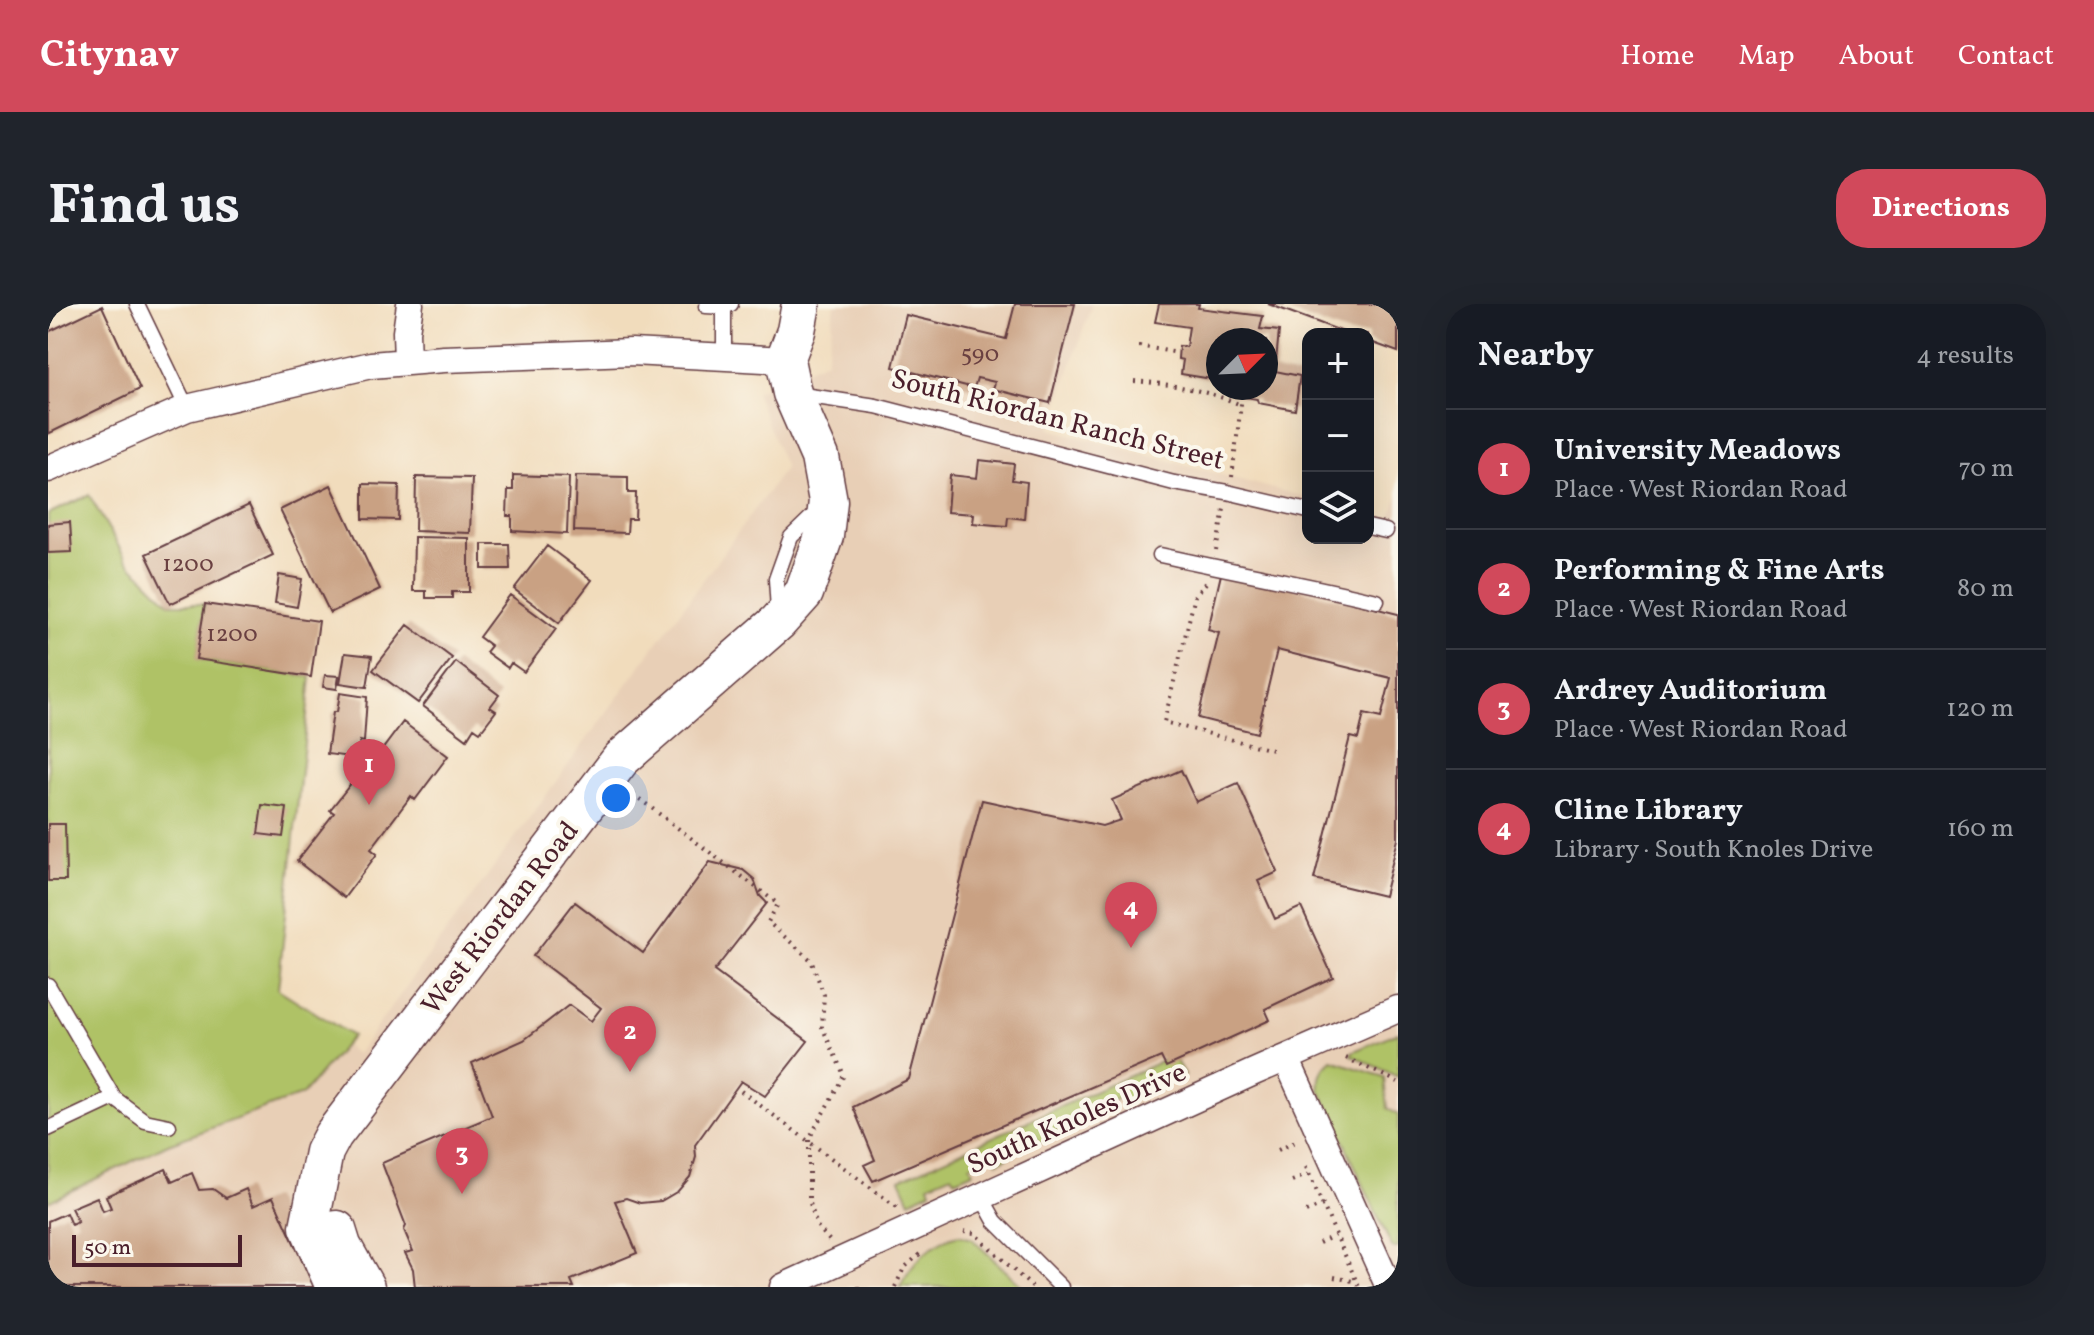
<!DOCTYPE html>
<html lang="en">
<head>
<meta charset="utf-8">
<style>
  body { margin:0; font-family:Vollkorn,serif; background:#20242c; color:#f1f3f6 }
  .controls { position:absolute; right:24px; top:24px; display:grid; overflow:hidden; border-radius:16px; box-shadow:0 8px 32px #0002 }
  .controls button { width:72px; height:72px; display:grid; place-items:center; padding:0; border:0; border-bottom:2px solid #363941; background:#171b24; color:#f1f3f6; font:40px sans-serif }
  .compass { position:absolute; left:1158px; top:24px; width:72px; height:72px; border-radius:50%; background:#171b24; box-shadow:0 8px 32px #0002; rotate:66deg }
  .scale { position:absolute; left:24px; bottom:20px; width:170px; box-sizing:border-box; padding-left:8px; border:4px solid #4a1f2b; border-top:0; font-size:22px; line-height:28px; white-space:nowrap; color:#4a1f2b; -webkit-text-stroke:6px #fbf7ec; paint-order:stroke }
  .you { position:absolute; left:568px; top:494px; width:28px; height:28px; margin:-20px; border:6px solid #fff; border-radius:50%; background:#1a73e8; box-shadow:0 0 0 12px #1a73e833 }
  .badge { display:grid; place-items:center; width:52px; height:52px; border-radius:50%; background:#d1495b; color:#fff; font-size:26px; font-weight:700 }
  .pin { position:absolute; translate:-50% -66px; filter:drop-shadow(0 2px 4px #0008) }
  .pin::after { content:''; position:absolute; top:42px; width:28px; height:24px; background:inherit; clip-path:polygon(0 0,100% 0,50% 100%) }
  .list { margin:0; padding:0; list-style:none }
  h2 { display:flex; justify-content:space-between; align-items:center; height:104px; margin:0; padding:0 32px; font-size:34px }
  h2 small { font-size:26px; font-weight:400; color:#9ea1a6 }
  .list li { display:grid; grid-template-columns:52px 1fr auto; gap:24px; align-items:center; box-sizing:border-box; height:120px; padding:0 32px; border-top:2px solid #363941 }
  .list b { display:block; font-size:30px; white-space:nowrap }
  .list p { margin:0; font-size:26px; white-space:nowrap; color:#9ea1a6 }
  .list em { font-size:26px; font-style:normal; color:#9ea1a6 }
  .icon { flex:none; width:44px; height:44px; fill:none; stroke:currentColor; stroke-width:2; stroke-linecap:round; stroke-linejoin:round }
  .map { position:relative; flex:none; width:1350px; height:983px; overflow:hidden; border-radius:32px }
  header { display:flex; align-items:center; gap:48px; box-sizing:border-box; height:112px; padding:0 40px; background:#d1495b; color:#fff }
  header strong { font-size:38px }
  nav { display:flex; gap:44px; margin-inline-start:auto; font-size:28px }
  .intro { display:flex; align-items:center; justify-content:space-between; box-sizing:border-box; height:192px; padding:0 48px }
  h1 { margin:0; font-size:56px }
  .button { padding:20px 36px; border-radius:32px; background:#d1495b; color:#fff; font-size:28px; font-weight:700 }
  main { display:flex; gap:48px; padding:0 48px }
  aside { flex:1; background:#171b24; border-radius:32px; box-shadow:0 8px 32px #0002 }
  .map>svg:first-child { display:block }
  .built { fill:#e8cfb6 }
  .green { fill:#afc266; stroke:#7c7048; stroke-width:2 }
  .building { fill:#c9a183 }
  .lines { fill:none; stroke-linecap:round; stroke-linejoin:round }
  .lane-casing { stroke:#633b41; stroke-width:17 }
  .street-casing { stroke:#633b41; stroke-width:29 }
  .secondary-casing { stroke:#633b41; stroke-width:41 }
  .path { stroke:#633b41; stroke-width:4; stroke-dasharray:2 6; stroke-linecap:butt }
  .lane { stroke:#fff; stroke-width:14 }
  .street { stroke:#fff; stroke-width:26 }
  .secondary { stroke:#fff; stroke-width:38 }
  .labels { text-anchor:middle; stroke-width:8; stroke-linejoin:round; paint-order:stroke }
  .number-label { font-size:24px; fill:#6a4041 }
  .street-label { font-size:28px; fill:#4a1f2b; stroke:#fbf7ec }
</style>
</head>
<body>
<header>
<strong>Citynav</strong>
<nav><a>Home</a><a>Map</a><a>About</a><a>Contact</a></nav>
</header>
<div class="intro"><h1>Find us</h1><a class="button">Directions</a></div>
<main>
<div class="map">
<svg width="1350" height="983" viewBox="0 0 1350 983">
  <rect width="100%" height="100%" fill="#fbf7ec"/>
  <filter id="ink" filterUnits="userSpaceOnUse"><feTurbulence type="fractalNoise" baseFrequency=".0125" numOctaves="2"/><feDisplacementMap in="SourceGraphic" scale="16" xChannelSelector="R" yChannelSelector="G"/><feConvolveMatrix kernelMatrix="1 2 1 2 8 2 1 2 1" color-interpolation-filters="sRGB"/></filter>
  <filter id="wash" filterUnits="userSpaceOnUse"><feTurbulence type="fractalNoise" baseFrequency=".006" numOctaves="4" result="noise"/><feDisplacementMap in="SourceGraphic" scale="32" xChannelSelector="R" yChannelSelector="G"/><feGaussianBlur stdDeviation="1.8" result="paint"/><feColorMatrix in="noise" values="0 0 0 0 0 0 0 0 0 0 0 0 0 0 0 0 0 1.4 0 .05"/><feComposite in="paint" operator="in"/></filter>
  <g filter="url(#wash)">
    <rect width="100%" height="100%" fill="#f1dcbc"/>
    <!-- built -->
    <path class="built" d="M787,0h257l-42,125 258,69v40h60v-25l22,6 8,-24v792h-1350v-190l220,-102 89,59 428,-586 -30,-76 71,-31z"/>
    <!-- green -->
    <path class="green" d="M41,191l38,66 43,43h35l-8,55 114,18 -33,312 74,47 -50,59 -134,49 -120,58v-688z
      M1350,728v45l-47,-22 1,-3z
      M1125,752l12,20 -18,8 -4,-7 -23,11 3,7 -19,9 -3,-7 -23,11 3,7 -19,8 -3,-6 -23,10 3,7 -20,9 -4,-8 -23,11 4,8 -18,8 -4,-8 -24,11 3,7 -18,8 -3,-6 -23,10 2,7 -21,10 -10,-22z
      M1284,756l52,17 3,31 11,7v133h-5l-3,-5 -70,-153c-2,-14 2,-21 12,-30z
      M911,931l13,4 51,48h-123c11,-23 34,-48 59,-52z"/>
    <g id="blocks">
      <!-- building -->
      <path class="building" d="M967,0h60l-25,99 -57,-14 2,-7 -18,-4 -3,10 -81,-21 13,-52 100,24z
        M1111,0h40l-1,4 65,8 -3,13 19,2 -4,40 25,5 -5,34 -37,-7 -1,-4 -29,-5 2,-6h36v-48h-48v40l-37,-6 2,-14 -5,-1 1,-13 7,1 3,-20 -34,-5z
        M1220,0h130v48l-30,-11v-7h-19z
        M54,2l38,83 -92,45v-102z
        M931,156l35,4 -2,16 15,2 -3,37 -16,-2 -1,9 -34,-3 1,-9 -27,-2 3,-37 27,3z
        M465,171l56,2 -2,57 -55,-3v-15h-5l1,-26h5z
        M528,172l52,1v16h8l-1,26h-7l-1,14 -53,-2z
        M368,173l56,1 -2,55 -55,-2z
        M315,180l36,1 -1,35 -35,-1z
        M283,181l49,104 -50,24 -50,-103z
        M201,201l24,50 -103,49 -24,-50z
        M22,218l2,30 -24,1v-29z
        M366,233l55,1v54h-17v6h-26v-7h-13z
        M434,240h27l1,25h-28z
        M499,242l45,34 -33,43 -45,-34z
        M1174,266l176,44v225l-14,57 -70,-17 36,-142 8,2 6,-25 17,4 10,-40 -114,-28 -20,83 -59,-15 21,-85 -11,-3z
        M231,271l23,4 -5,28 -22,-4z
        M462,291l46,34 -32,43 -13,-9 -3,5 -22,-16 5,-6 -12,-9z
        M157,300l114,17 -8,56 -115,-18z
        M360,321l44,33 -34,45 -45,-33z
        M297,349l27,3 -5,31 -27,-4z
        M408,358l43,33 -9,12 6,4 -16,21 -6,-4 -7,11 -44,-33z
        M277,371l14,1 -2,13 -14,-2z
        M292,389l27,4 -3,45 -4,-1 -3,17 -30,-4 6,-42h4z
        M355,418l45,34 -33,44 -4,-4 -40,53 6,5 -33,44 -47,-37 37,-48 -4,-3 34,-43 3,3z
        M1133,466l15,32 42,-19 40,89 -20,9 17,38 26,-12 32,70 -68,32 5,11 -104,47 -5,-10 -288,124 -9,-16 11,-5 -22,-53 56,-28 73,-279 120,26 19,-6 -9,-20z
        M214,501l25,3 -4,29 -25,-3z
        M0,520h17l1,57h-18z
        M662,558l33,8 11,9 6,17 7,7 -53,68 94,70 -43,55 -24,-15 -46,64 1,12 -6,20 -12,14 -17,10 -21,2 -14,-5 -11,3 22,52 -66,27 3,7h-159l-2,-18 -8,-16 8,-2 -9,-21 2,-4 -24,-63 110,-47 -20,-53 52,-23 45,-35 22,16 10,-13 -68,-52 42,-54 68,51z
        M118,865l6,13 20,-9 7,17 14,-1 13,9 20,-9 7,17 20,-9 41,90h-266v-66l18,-8 5,12 7,-3 -7,-14 26,-11 6,14 8,-3 -5,-12z"/>
    </g>
  </g>
  <g filter="url(#ink)">
    <use href="#blocks" fill-opacity="0" stroke="#633b41" stroke-width="2"/>
    <g class="lines">
      <defs>
        <path id="lane" d="M89,0l50,104
          M658,2l18,1
          M676,52v-49l7,-3
          M748,90l80,12 298,77 53,9 81,19
          M1320,223l18,4
          M1112,251c72,16 145,29 217,46
          M730,306l-2,-31 15,-42 28,-27
          M0,681l66,113 31,23 24,5
          M0,825l66,-31
          M933,892l14,25 66,66"/>
        <path id="street" d="M359,58l-1,-30 4,-28
          M0,165l139,-61 184,-43 73,-6 187,-7 154,8
          M1238,754l103,229
          M735,983l471,-215 144,-63"/>
        <path id="secondary" d="M289,926l5,16 23,41
          M287,983l-26,-60 15,-75 9,-17 288,-376 157,-137 26,-29 20,-57 4,-35 -8,-44 -28,-64 -7,-33 11,-29 5,-27"/>
      </defs>
      <!-- lane casing -->
      <use href="#lane" class="lane-casing"/>
      <!-- street casing -->
      <use href="#street" class="street-casing"/>
      <!-- secondary casing -->
      <use href="#secondary" class="secondary-casing"/>
      <!-- path -->
      <path class="path" d="M1091,42l39,7
        M1086,77c37,3 72,9 107,24
        M1184,173l10,-81
        M1168,247l8,-42
        M1158,279l-11,13 -31,126 112,29
        M585,490l145,110 -10,18 43,38 13,35 -2,32 22,48 -35,64v61l8,26 13,15
        M1298,754l52,24
        M693,787l157,117
        M1230,846l17,-8
        M1258,863l53,120
        M1244,877l17,-7
        M1258,908l17,-7
        M916,927l10,2 58,54
        M1271,939l17,-8
        M1286,973l23,5
        M811,982v1
        M847,983l9,-19 18,-16"/>
      <!-- lane -->
      <use href="#lane" class="lane"/>
      <!-- street -->
      <use href="#street" class="street"/>
      <!-- secondary -->
      <use href="#secondary" class="secondary"/>
    </g>
  </g>
  <g class="labels">
    <!-- number labels -->
    <g class="number-label">
      <text x="932" y="57">590</text>
      <text x="140" y="267">1200</text>
      <text x="184" y="337">1200</text>
    </g>
    <!-- street labels -->
    <g class="street-label">
      <text transform="translate(1010 114) rotate(14)" y="10">South Riordan Ranch Street</text>
      <text transform="translate(451 613) rotate(-52)" y="10">West Riordan Road</text>
      <text transform="translate(1028 813) rotate(-24)" y="10">South Knoles Drive</text>
    </g>
  </g>
</svg>
<div class="controls">
<button>+</button>
<button>−</button>
<button><svg class="icon" aria-label="layers" viewBox="0 0 24 24"><path d="M12 4l9 5-9 5-9-5zM3 14l9 5 9-5"/></svg></button>
</div>
<svg class="compass" viewBox="-18 -18 36 36"><path d="M0-13l5 13h-10z" fill="#e53935"/><path d="M0 13l5-13h-10z" fill="#9ea1a6"/></svg>
<div class="scale">50 m</div>
<div class="you"></div>
<div class="pin badge" style="left:321px;top:501px">1</div>
<div class="pin badge" style="left:582px;top:768px">2</div>
<div class="pin badge" style="left:414px;top:890px">3</div>
<div class="pin badge" style="left:1083px;top:644px">4</div>
</div>
<aside>
<h2>Nearby<small>4 results</small></h2>
<ul class="list">
<li><span class="badge">1</span><div><b>University Meadows</b><p>Place · West Riordan Road</p></div><em>70 m</em></li>
<li><span class="badge">2</span><div><b>Performing &amp; Fine Arts</b><p>Place · West Riordan Road</p></div><em>80 m</em></li>
<li><span class="badge">3</span><div><b>Ardrey Auditorium</b><p>Place · West Riordan Road</p></div><em>120 m</em></li>
<li><span class="badge">4</span><div><b>Cline Library</b><p>Library · South Knoles Drive</p></div><em>160 m</em></li>
</ul>
</aside>
</main>
</body>
</html>
